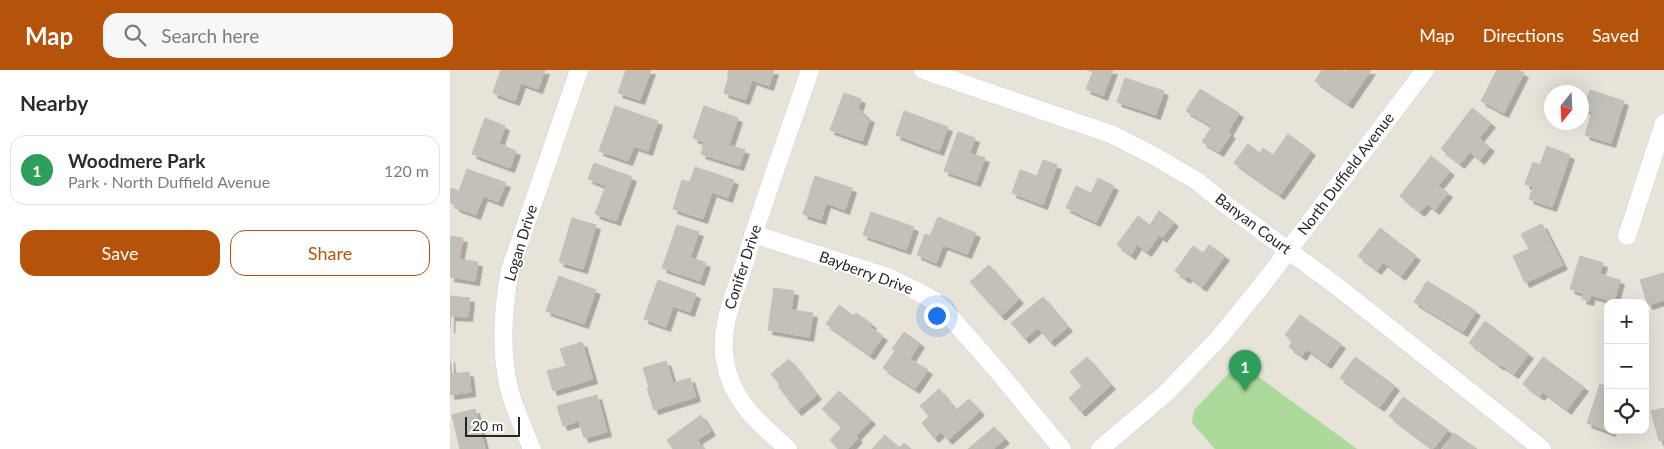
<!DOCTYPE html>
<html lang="en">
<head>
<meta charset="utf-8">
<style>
  body { margin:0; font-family:Lato,sans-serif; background:#f7f7f7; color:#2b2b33 }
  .controls { position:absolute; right:15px; bottom:15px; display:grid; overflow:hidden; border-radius:10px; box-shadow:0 5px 20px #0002 }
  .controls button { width:45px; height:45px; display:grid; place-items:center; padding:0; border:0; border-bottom:1px solid #e1e1e2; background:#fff; color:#2b2b33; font:25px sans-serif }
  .compass { position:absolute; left:1094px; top:15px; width:45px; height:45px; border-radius:50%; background:#fff; box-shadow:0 5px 20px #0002; rotate:198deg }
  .scale { position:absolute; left:15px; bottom:12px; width:55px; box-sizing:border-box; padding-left:5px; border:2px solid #272727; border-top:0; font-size:14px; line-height:18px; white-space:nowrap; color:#272727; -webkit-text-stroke:4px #fff; paint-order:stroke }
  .you { position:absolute; left:486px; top:245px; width:18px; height:18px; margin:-12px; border:4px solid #fff; border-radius:50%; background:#1a73e8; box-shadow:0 0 0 8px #1a73e833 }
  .badge { display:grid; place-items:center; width:32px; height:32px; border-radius:50%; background:#b45309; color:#fff; font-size:16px; font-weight:700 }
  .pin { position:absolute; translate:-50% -41px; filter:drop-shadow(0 1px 2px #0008) }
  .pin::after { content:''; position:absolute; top:26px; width:18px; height:15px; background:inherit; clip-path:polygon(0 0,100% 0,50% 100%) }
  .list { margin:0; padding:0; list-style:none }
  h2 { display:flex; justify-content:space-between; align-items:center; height:65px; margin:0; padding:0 20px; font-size:21px }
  h2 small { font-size:16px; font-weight:400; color:#7c7c81 }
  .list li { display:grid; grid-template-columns:32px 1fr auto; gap:15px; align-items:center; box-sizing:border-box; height:70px; margin:0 10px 10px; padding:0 10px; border:1px solid #e1e1e2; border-radius:15px }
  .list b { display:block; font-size:19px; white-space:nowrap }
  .list p { margin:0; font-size:16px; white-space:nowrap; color:#7c7c81 }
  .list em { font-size:16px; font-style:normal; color:#7c7c81 }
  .actions { display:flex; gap:10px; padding:15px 20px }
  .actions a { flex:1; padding:11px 0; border:1px solid #b45309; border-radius:15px; text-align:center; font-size:18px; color:#b45309 }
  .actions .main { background:#b45309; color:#fff }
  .icon { flex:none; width:28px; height:28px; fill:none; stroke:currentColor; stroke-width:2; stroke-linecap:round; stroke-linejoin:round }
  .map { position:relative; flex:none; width:1214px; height:379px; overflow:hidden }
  header { display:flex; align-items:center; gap:30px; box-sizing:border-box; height:70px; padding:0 25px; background:#b45309; color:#fff }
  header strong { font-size:24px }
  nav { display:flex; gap:28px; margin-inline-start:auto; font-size:18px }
  .search { width:350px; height:45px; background:#f7f7f7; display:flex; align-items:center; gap:12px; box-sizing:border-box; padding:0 18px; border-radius:15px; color:#7c7c81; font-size:19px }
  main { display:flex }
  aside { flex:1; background:#fff }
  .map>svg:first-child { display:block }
  .green { fill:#abda9a }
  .building { fill:#c3c0b9; stroke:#c3bfb4; filter:url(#shadow) }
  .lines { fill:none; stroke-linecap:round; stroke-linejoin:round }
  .street-casing { stroke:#cfd1df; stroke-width:19 }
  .street { stroke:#fff; stroke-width:18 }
  .labels { text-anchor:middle; stroke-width:4; stroke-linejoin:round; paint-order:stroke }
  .street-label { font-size:15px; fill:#272727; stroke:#fff }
</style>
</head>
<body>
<header>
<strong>Map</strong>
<div class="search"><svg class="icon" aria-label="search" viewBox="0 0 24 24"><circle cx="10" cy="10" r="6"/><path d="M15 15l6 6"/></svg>Search here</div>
<nav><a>Map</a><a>Directions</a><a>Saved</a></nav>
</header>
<main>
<aside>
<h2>Nearby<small></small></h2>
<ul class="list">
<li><span class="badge" style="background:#2e9e5b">1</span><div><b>Woodmere Park</b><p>Park · North Duffield Avenue</p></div><em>120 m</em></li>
</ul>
<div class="actions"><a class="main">Save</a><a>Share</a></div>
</aside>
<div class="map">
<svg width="1214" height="379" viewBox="0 0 1214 379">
  <defs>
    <filter id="shadow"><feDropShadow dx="4.5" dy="4.5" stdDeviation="0" flood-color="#0004"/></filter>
  </defs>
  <rect width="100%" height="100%" fill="#e8e3d9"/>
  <!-- green -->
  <path class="green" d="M799,300l108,79h-142l-23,-26 2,-13 37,-39z"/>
  <!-- building -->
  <path class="building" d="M51,0h44l-7,19 -17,-6 -6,18 -22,-8z
    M176,0h25l-11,30 -22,-7z
    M279,0h45l-5,16 -17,-6 -7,20 -21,-7 5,-18h-2z
    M637,0h26l-10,26 -17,-7 7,-17z
    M872,0h20l3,2 2,-2h24l-23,34 -33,-23z
    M1047,0h21l6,3 -20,40 -23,-12z
    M675,8l39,13 -8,24 -39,-13z
    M750,19l39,24 -11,19 3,2 -12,18 -17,-10 10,-16 -26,-15z
    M1140,20l34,11 -13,42 -26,-8 7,-24 -8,-2z
    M394,23l17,6 -3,10 4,2 -2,3 10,4 -8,23 -32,-11z
    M165,36l43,15 -10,30 -14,-5 -6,15 -29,-10z
    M254,36l34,12 -9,27 16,5 -6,16 -38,-12 3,-12 -11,-4z
    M1022,38l19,15 -12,15 11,9 -10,13 -10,-8 -10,12 -19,-15z
    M454,41l44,16 -9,24 -43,-16z
    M35,48l20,8 -6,18 17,7 -6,17 -38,-14z
    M508,62l17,6 -5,15 15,5 -9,24 -32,-11z
    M838,64l23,17 -31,44 -46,-32 14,-19 12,9 3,-5 10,7z
    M1097,76l23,9 -18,52 -23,-8 4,-12 -8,-3 8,-22 7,3z
    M981,86l19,15 -12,15 10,7 -13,17 -8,-6 -7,8 -20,-16z
    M593,90l14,5 -14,40 -31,-12 8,-23 17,6z
    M144,93l38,14 -16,44 -21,-7 11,-28 -18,-7z
    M245,97l39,13 -6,18 -16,-6 -9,27 -30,-10 9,-29 8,2z
    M17,99l39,14 -8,19 -15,-6 -7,19 -21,-8v-2l-5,-2 1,-15 8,3z
    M365,106l37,12 -7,22 -19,-7 -5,17 -18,-6z
    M648,108l16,8 -18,36 -30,-14 10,-22 15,7z
    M709,141l15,11 -12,16 -3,-3 -12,17 -10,-7 -6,10 -14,-10 21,-29 12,9z
    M421,142l43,15 -8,23 -43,-15z
    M488,147l38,16 -9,21 -24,-9 -7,18 -19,-8 8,-21 5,2z
    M122,148l24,7 -13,44 -24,-7z
    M1092,154l21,41 -38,18 -12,-27 16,-7 -8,-15z
    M227,155l22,7 -9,25 16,6 -6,18 -38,-13z
    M930,158l36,28 -15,20 -18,-14 -6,8 -19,-14z
    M0,166l13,2 -4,21 19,3 -3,19 -25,-4z
    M759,175l16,11 -23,31 -14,-11 -2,3 -11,-8 18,-25 10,7z
    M1130,186l23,7 -3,11 20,6 -6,22 -23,-7 -2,6 -7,-2 2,-5 -14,-5z
    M539,195l30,34 -18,17 -31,-34z
    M1214,203v27l-16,5 -8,-25z
    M109,206l37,14 -12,34 -38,-13z
    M208,210l38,14 -6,18 -17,-6 -7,21 -22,-8z
    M977,211l49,30 -13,21 -49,-30z
    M324,218l20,3 -3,19 22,3 -4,24 -41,-7z
    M0,226l20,2 -2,19 -17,-1 -1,13z
    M593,227l25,30 -18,15 -12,-14 -13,11 -14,-16z
    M389,235l15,11 2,-3 16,11 -2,3 13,9 -13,19 -44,-31z
    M850,245l41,29 -14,20 -21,-15 -4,7 -13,-9 4,-6 -8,-6z
    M1035,251l44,33 -15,20 -13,-9 -1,1 -31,-23z
    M454,262l16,11 -10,16 18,11 -13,19 -32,-21 12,-17 -3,-2z
    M132,272l11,37 -40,12 -6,-20 19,-5 -6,-17z
    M637,287l24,28 -30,27 -12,-14 13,-12 -12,-14z
    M905,287l40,29 -15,21 -40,-29z
    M1093,287l41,30 -17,23 -24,-18 -3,4 -17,-12z
    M0,288l2,16 17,-2 2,20 -21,3z
    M339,289l28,36 -20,16 -19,-25 2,-1 -9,-11z
    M216,291l7,22 17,-5 6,19 -42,13 -7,-22 2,-1 -6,-19z
    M1150,314l8,3v43h3v2l-24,-9z
    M489,319l17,21 13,-11 11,12 -32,29 -7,-8 -7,6 -12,-15 7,-7 -9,-10z
    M389,321l32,29 -15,16 2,2 -10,11h-10l-8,-9 12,-13 -20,-18z
    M147,325l10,37 -23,6 -5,-17 -16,5 -6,-20z
    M953,327l45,33 -15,19 -44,-33z
    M1214,338v32l-5,1 -8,-30z
    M25,339l10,40h-25l-8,-34z
    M251,345l10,16 -14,9 6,9h-30l-6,-9z
    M544,357l11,12 -12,10h-25z
    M1004,363l23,16h-34z
    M435,365l14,13 5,-5 7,6h-39z"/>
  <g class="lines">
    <defs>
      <path id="street" d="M473,0l188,64 43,22 43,25 28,23 113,83 204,162
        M303,164l135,43 25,12 20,11 12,11 51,58 66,80
        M1177,166l37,-113
        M82,379c-9,-21 -19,-43 -24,-65 -8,-38 -5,-76 2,-114l69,-200
        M338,379c-29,-26 -56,-47 -63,-88 -6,-33 9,-65 19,-96 20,-66 44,-130 66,-195
        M650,379l66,-56 53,-55 47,-58 159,-210"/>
    </defs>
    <!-- street casing -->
    <use href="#street" class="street-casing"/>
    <!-- street -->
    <use href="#street" class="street"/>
  </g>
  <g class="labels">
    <!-- street labels -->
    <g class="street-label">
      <text transform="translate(896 104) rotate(-53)" y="5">North Duffield Avenue</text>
      <text transform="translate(803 154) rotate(37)" y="5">Banyan Court</text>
      <text transform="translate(71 173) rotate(-73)" y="5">Logan Drive</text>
      <text transform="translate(293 197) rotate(-72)" y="5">Conifer Drive</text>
      <text transform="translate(416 203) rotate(20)" y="5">Bayberry Drive</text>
    </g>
  </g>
</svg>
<div class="controls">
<button>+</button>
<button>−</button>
<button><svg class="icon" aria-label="locate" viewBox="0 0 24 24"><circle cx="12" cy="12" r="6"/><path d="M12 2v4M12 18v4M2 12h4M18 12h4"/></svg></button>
</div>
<svg class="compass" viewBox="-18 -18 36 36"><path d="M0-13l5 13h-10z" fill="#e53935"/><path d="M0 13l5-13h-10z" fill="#7c7c81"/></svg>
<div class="scale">20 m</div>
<div class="you"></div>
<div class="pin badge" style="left:795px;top:321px;background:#2e9e5b">1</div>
</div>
</main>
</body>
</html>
